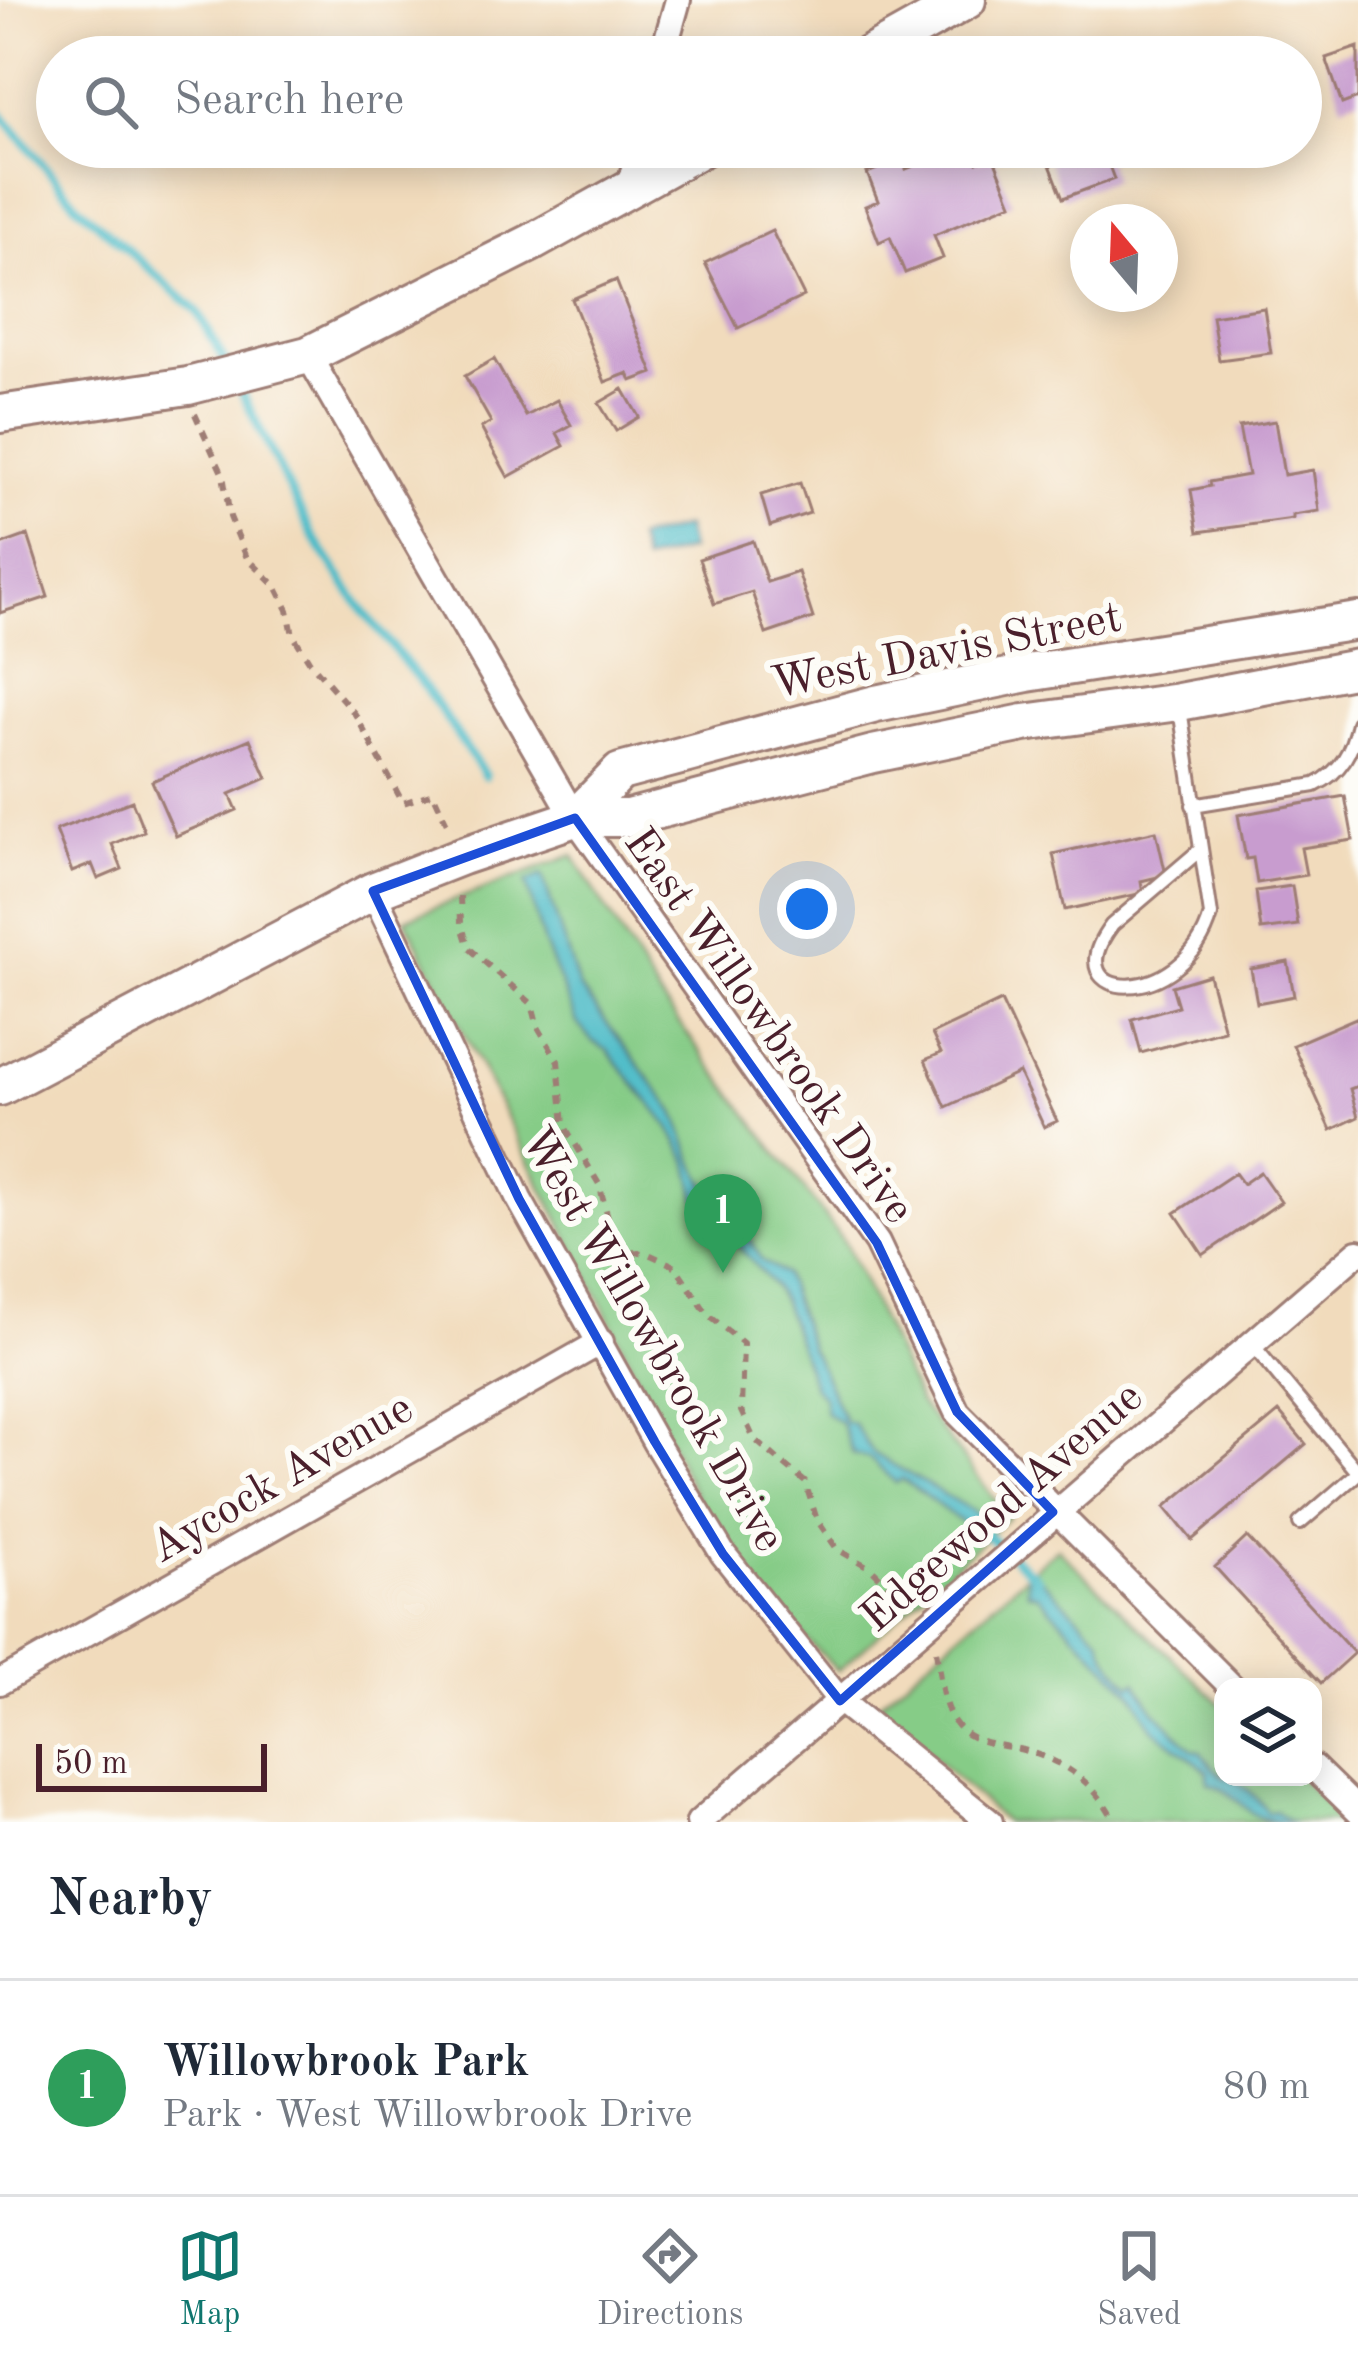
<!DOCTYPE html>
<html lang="en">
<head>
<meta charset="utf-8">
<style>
  body { margin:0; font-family:"Old Standard TT",serif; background:#f2f2f3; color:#1f2937 }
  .controls { position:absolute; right:36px; bottom:36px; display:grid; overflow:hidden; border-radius:24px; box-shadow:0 6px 30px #0003 }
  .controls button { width:108px; height:108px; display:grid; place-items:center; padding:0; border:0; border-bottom:3px solid #e0e1e3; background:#fff; color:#1f2937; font:60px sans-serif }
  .compass { position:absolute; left:1070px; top:204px; width:108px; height:108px; border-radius:50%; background:#fff; box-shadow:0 6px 30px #0003; rotate:341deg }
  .scale { position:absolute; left:36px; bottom:30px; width:231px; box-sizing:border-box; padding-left:12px; border:6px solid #4a1f2b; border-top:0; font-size:33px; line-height:42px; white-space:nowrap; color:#4a1f2b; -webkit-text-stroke:9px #fdfcf7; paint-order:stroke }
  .you { position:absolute; left:807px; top:909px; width:42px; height:42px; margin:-30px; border:9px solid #fff; border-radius:50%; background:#1a73e8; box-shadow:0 0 0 18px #1a73e833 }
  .badge { display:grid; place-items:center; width:78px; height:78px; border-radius:50%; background:#0f766e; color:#fff; font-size:39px; font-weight:700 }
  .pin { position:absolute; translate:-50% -99px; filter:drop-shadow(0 3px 6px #0008) }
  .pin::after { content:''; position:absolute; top:63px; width:42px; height:36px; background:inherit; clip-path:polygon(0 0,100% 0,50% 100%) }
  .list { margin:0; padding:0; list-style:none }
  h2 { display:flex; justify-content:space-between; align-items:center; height:156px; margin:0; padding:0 48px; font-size:51px }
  h2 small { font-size:39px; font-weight:400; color:#747a83 }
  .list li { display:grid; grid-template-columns:78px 1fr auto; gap:36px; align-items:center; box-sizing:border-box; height:216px; padding:0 48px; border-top:3px solid #e0e1e3 }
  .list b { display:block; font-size:45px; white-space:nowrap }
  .list p { margin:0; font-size:39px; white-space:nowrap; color:#747a83 }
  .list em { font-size:39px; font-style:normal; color:#747a83 }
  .icon { flex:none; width:66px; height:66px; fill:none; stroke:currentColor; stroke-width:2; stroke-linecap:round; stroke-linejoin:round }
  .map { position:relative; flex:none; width:1358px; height:1822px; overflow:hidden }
  .search { position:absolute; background:#fff; box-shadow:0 6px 30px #0003; left:36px; right:36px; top:36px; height:132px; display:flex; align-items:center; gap:30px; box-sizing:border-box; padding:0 42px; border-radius:66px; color:#747a83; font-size:45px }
  .sheet { height:372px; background:#fff }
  nav { display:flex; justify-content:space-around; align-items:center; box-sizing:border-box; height:168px; border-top:3px solid #e0e1e3; background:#fff; font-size:33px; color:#747a83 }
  nav a { display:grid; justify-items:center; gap:6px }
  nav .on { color:#0f766e }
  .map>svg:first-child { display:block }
  .green { fill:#86cc87; stroke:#687659; stroke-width:3 }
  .water { fill:#4ebcc8; stroke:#4c6e7a; stroke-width:3 }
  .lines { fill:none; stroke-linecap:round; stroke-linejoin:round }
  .stream { stroke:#4ebcc8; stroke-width:9 }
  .building { fill:#c89ccf }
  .lane-casing { stroke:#9e7d74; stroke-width:18 }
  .street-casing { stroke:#9e7d74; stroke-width:30 }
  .secondary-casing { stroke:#9e7d74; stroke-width:42 }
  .path { stroke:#9e7d74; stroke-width:6; stroke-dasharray:9 9; stroke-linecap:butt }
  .lane { stroke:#fff; stroke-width:12 }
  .street { stroke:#fff; stroke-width:24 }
  .secondary { stroke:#fff; stroke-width:36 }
  .marked { fill:none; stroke:#1d4ed8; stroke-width:9; stroke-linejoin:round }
  .labels { text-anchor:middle; stroke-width:12; stroke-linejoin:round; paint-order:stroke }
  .street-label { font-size:45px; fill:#4a1f2b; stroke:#fdfcf7 }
</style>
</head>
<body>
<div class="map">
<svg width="1358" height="1822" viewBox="0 0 1358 1822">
  <rect width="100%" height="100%" fill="#fdfcf7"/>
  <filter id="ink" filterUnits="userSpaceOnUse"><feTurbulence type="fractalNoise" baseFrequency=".00833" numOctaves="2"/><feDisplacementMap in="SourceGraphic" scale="24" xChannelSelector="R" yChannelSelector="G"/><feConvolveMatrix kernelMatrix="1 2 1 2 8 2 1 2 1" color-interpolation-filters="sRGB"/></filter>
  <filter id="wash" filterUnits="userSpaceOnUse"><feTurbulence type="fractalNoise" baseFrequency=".004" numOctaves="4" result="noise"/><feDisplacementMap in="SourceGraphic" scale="48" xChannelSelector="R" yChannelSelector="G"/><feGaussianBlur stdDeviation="2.7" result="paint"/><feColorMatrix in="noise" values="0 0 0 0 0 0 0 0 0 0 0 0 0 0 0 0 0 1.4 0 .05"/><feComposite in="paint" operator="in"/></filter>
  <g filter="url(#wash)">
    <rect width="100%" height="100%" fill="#f1dbbc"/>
    <!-- green -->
    <path class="green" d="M573,855l88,144 184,244 74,159 90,115 -171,154 -113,-114 -123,-253 -197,-385z
      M1057,1548l166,158v71h75l48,45h-341l-129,-116z"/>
    <!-- water -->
    <path class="water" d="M685,527l5,23 -47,12 -6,-23z
      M542,875l37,112 96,125 20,52 29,52 28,26 9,18 23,14 27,76c4,3 30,63 34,72l8,1 20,30 110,64 -15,10 -66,-48 -6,4 -27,-25 -16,-4 -12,-31 -15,-10 -3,-17 -9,-8 -31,-86 -11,-18 -75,-84 -9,-40 -20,-35 -61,-75 -15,-9 -15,-18 -33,-79 -18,-62z
      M1033,1570l68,69c4,18 17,33 30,46l5,-3 18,28 39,40 6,1 24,26c15,0 38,23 44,36l8,-2 16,11c-52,0 -43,-26 -83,-39v-12l-55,-42 -20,-35 -95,-99 -11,-3v-18z"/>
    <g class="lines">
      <!-- stream -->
      <path class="stream" d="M0,113l77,92 120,106 30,54
        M238,385l74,150 52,77 60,74 61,90
        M968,1519l69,59"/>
    </g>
    <g id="blocks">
      <!-- building -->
      <path class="building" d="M1358,47v51l-16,6 -16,-46z
        M962,147h9l6,15 16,-6 19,47 -78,32 9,23 -38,15 -15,-36 -11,5 -14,-36 13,-5 -11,-28 35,-14 4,10z
        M1043,147h59l12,32 -51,19z
        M772,231l32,65 -66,32 -33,-65z
        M616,280l37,93 -22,8 -3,-8 -23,9 -33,-83z
        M1264,308l7,45 -52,7 -7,-44z
        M494,359l32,57 31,-16 14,25 -14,8 7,13 -56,31 -27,-49 10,-6 -26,-46z
        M623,389l16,28 -23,14 -17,-28z
        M1275,421l9,54 29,-5 6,41 -26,4v4l-95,13 -7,-42 19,-4 -1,-4 39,-7 -9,-48z
        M800,483l10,30 -40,13 -9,-31z
        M28,535l20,62 -48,16v-68z
        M753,541l14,41 31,-10 15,46 -47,16 -14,-42 -38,12 -15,-45z
        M250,739l17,39 -37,16 7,16 -61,26 -24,-55z
        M1345,796l8,44 -52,8 5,27 -49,8 -4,-25 -7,1 -8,-44z
        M132,801l12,30 -32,13 10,25 -24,10 -6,-15 -20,8 -16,-42z
        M1156,831l10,44 -25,6 2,12 -78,17 -12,-56z
        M1292,886l6,39 -37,5 -5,-39z
        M1288,962l6,34 -37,7 -6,-34z
        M1209,975l15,55 -83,23 -9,-34 46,-13 -6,-20z
        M1001,1001l56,120 -13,6 -25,-54 -73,34 -21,-47 16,-7 -9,-19z
        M1358,1017v69l-8,3 8,28 -27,13 -38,-85z
        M1260,1172l21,30 -78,53 -28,-42 60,-40 8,11z
        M1279,1412l27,32 -114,96 -27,-33z
        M1247,1537l107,116 -33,30 -106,-116z"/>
    </g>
  </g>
  <g filter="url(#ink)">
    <use href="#blocks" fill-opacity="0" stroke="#9e7d74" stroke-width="3"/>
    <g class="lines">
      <defs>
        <path id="lane" d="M1180,709l31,206c-27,95 -160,90 -99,10l88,-75
          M1193,805l122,-20c26,-13 37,-34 43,-62
          M1252,1344l106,128
          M1300,1523l58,-50"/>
        <path id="street" d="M662,57l16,-57
          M629,189l10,-42
          M308,355l267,463 302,425 80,169 275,275
          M373,891l146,308 136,243 68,112 117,147 150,121
          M0,1682l601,-340
          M1313,1767l45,44
          M699,1822l659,-570"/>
        <path id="secondary" d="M865,57l102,-57
          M0,414l188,-28 120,-31 225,-113 171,-95
          M575,818l45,-46 256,-68 151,-31 331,-52
          M0,1087l373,-196 89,-35 113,-38h53l245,-64 151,-31 155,-21 179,-34"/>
      </defs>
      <!-- lane casing -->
      <use href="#lane" class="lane-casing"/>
      <!-- street casing -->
      <use href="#street" class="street-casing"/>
      <!-- secondary casing -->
      <use href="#secondary" class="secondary-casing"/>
      <!-- path -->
      <path class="path" d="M195,414l28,61 7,42 17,41 29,28 12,24 5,25 17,27 45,52 48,89 30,-10 17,37
        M460,896l1,27 8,25 63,56 6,23 20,34 6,64 35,59 15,56 17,12 15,1 29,13 33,49 35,28 -2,68 13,28 51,43 12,38 20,29 35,20 36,36
        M936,1651c4,22 5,54 19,72 12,18 39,21 59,25 46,10 80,32 101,74"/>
      <!-- lane -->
      <use href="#lane" class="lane"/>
      <!-- street -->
      <use href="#street" class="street"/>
      <!-- secondary -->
      <use href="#secondary" class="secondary"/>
    </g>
  </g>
  <!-- marked area -->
  <path class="marked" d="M575,818l302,425 80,169 96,100 -213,189 -117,-147 -68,-112 -136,-243 -146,-308z"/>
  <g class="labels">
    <!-- street labels -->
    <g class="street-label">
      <text transform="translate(946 648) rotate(-11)" y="16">West Davis Street</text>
      <text transform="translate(771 1024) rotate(55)" y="16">East Willowbrook Drive</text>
      <text transform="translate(655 1338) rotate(60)" y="16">West Willowbrook Drive</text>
      <text transform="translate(280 1476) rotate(-30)" y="16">Aycock Avenue</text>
      <text transform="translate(1000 1505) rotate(-41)" y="16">Edgewood Avenue</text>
    </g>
  </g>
</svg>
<div class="controls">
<button><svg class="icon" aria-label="layers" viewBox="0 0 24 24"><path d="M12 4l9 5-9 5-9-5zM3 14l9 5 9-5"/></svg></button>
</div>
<svg class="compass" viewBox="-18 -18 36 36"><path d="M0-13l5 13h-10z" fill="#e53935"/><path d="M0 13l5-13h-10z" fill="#747a83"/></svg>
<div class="scale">50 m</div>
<div class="you"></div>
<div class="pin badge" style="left:723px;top:1273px;background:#2e9e5b">1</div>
<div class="search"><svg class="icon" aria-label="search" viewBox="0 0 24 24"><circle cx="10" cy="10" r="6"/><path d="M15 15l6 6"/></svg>Search here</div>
</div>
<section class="sheet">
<h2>Nearby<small></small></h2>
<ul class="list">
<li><span class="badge" style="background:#2e9e5b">1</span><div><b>Willowbrook Park</b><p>Park · West Willowbrook Drive</p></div><em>80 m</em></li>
</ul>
</section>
<nav>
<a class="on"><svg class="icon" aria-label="map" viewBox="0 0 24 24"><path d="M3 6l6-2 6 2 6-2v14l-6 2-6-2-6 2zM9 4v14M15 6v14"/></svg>Map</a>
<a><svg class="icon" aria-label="directions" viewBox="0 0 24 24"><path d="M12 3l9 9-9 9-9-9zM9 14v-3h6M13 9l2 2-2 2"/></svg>Directions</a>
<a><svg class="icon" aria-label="saved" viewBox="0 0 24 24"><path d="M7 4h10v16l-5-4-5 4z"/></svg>Saved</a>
</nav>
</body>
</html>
